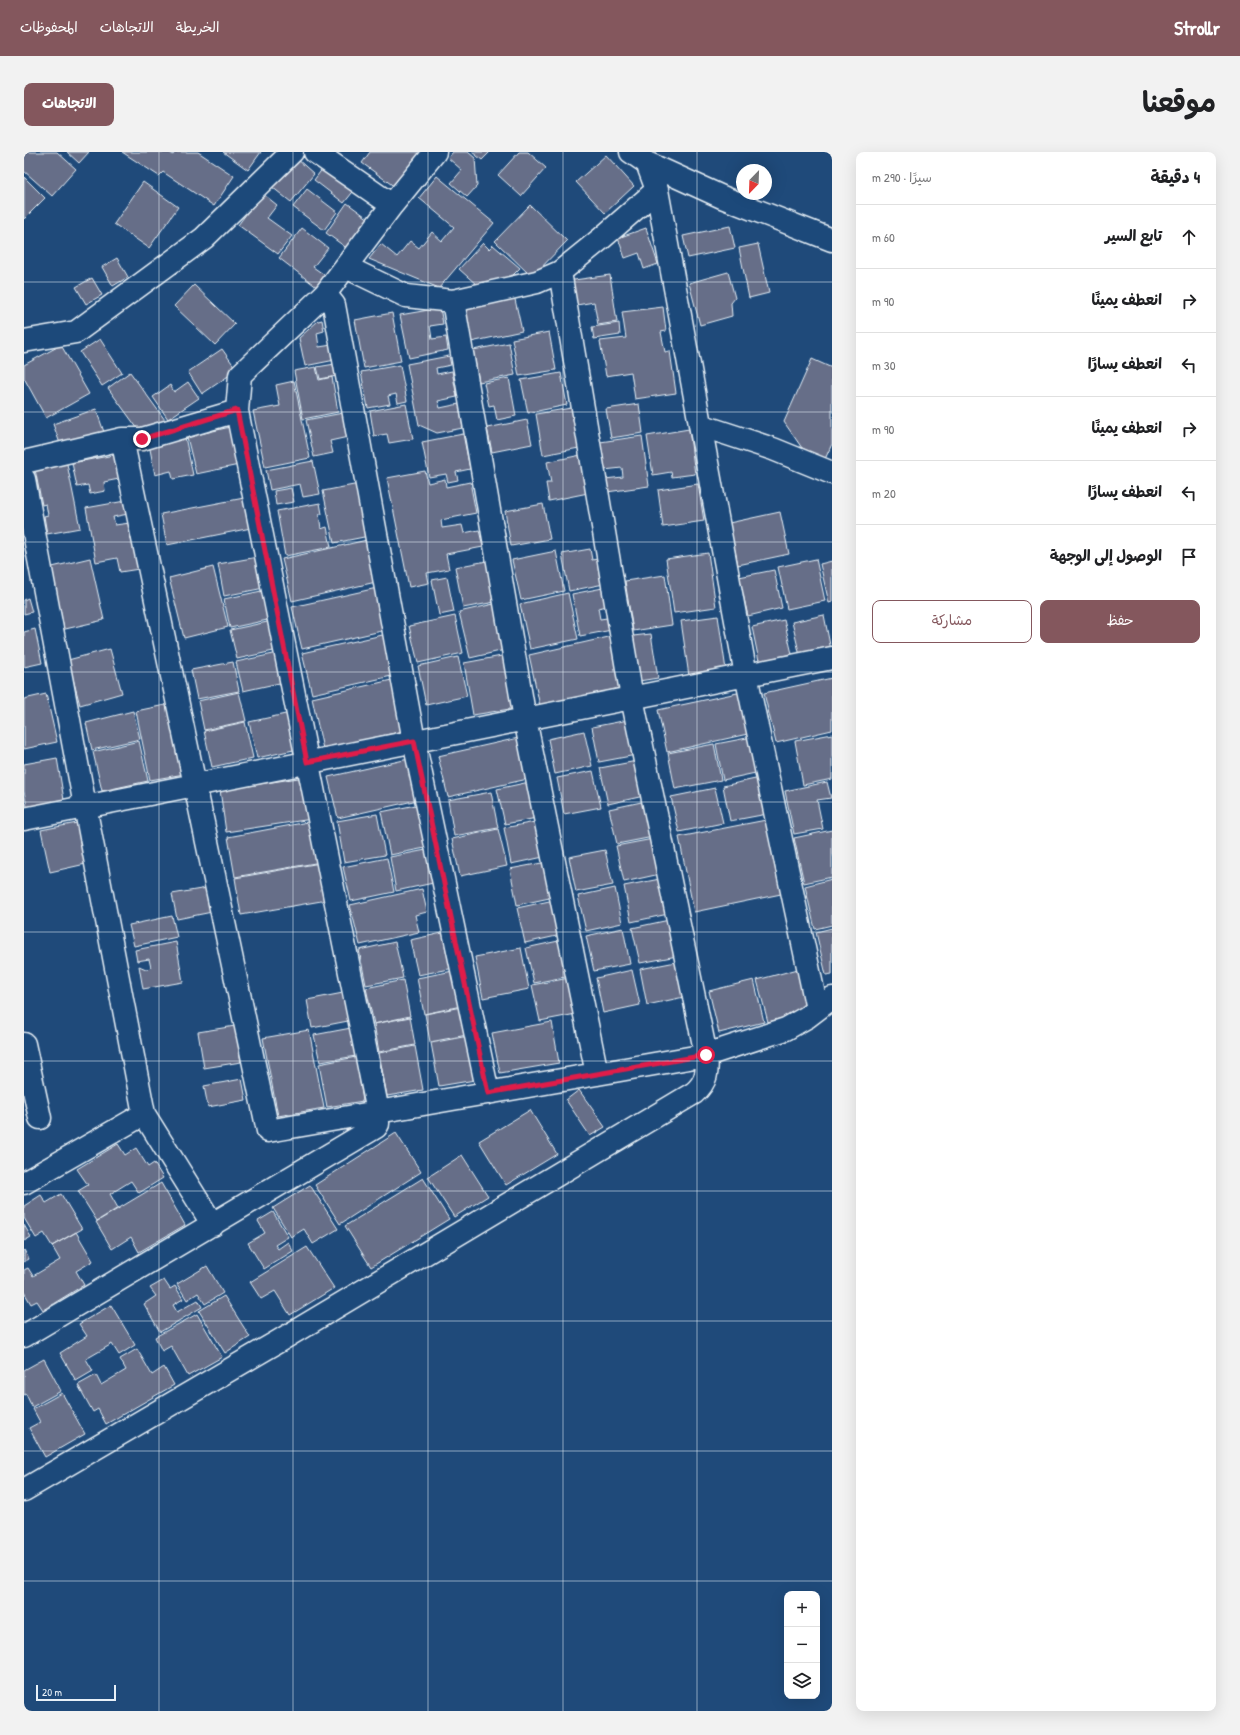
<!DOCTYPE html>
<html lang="ar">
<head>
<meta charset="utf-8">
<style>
  body { margin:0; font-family:"Patrick Hand","Playpen Sans Arabic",sans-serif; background:#f2f2f2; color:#202124; direction:rtl }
  .controls { position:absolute; right:12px; bottom:12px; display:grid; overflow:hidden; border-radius:8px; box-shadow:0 4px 16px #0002 }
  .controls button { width:36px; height:36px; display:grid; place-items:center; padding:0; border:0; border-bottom:1px solid #e0e0e0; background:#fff; color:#202124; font:20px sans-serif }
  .compass { position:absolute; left:712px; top:12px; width:36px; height:36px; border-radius:50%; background:#fff; box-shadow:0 4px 16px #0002; rotate:203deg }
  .scale { position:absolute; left:12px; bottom:10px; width:80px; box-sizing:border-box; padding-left:4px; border:2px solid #e8f1f8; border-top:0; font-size:11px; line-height:14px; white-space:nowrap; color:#e8f1f8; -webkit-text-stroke:3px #1f4a7a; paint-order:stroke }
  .stop { position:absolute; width:12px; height:12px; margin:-9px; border:3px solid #e11d48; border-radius:50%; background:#fff }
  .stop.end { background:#e11d48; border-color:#fff; box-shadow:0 1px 4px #0008 }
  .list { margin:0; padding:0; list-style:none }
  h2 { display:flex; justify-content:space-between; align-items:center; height:52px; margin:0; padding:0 16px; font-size:17px }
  h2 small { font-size:13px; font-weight:400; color:#757577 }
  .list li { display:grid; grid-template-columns:26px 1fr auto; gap:12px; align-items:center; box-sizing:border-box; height:64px; padding:0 16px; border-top:1px solid #e0e0e0 }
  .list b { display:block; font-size:15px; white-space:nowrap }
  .list em { font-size:13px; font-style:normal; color:#757577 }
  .actions { display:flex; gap:8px; padding:12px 16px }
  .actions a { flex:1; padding:9px 0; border:1px solid #84575d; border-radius:8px; text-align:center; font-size:14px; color:#84575d }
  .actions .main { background:#84575d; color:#fff }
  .icon { flex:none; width:22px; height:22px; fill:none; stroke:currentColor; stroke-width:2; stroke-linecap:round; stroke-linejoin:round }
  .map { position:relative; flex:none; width:808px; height:1559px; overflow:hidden; direction:ltr; border-radius:8px }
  header { display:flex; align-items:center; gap:24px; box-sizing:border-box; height:56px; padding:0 20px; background:#84575d; color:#fff }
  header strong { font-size:19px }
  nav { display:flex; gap:22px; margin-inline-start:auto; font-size:14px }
  .intro { display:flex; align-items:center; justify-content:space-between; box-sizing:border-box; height:96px; padding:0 24px }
  h1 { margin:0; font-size:28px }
  .button { padding:10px 18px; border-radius:8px; background:#84575d; color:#fff; font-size:14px; font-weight:700 }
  main { display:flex; gap:24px; padding:0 24px }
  aside { flex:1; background:#fff; border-radius:8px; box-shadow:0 4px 16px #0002 }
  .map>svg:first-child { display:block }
  .building { fill:#666e88; stroke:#e8f1f8 }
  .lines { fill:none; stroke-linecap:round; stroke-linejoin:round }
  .minor-casing { stroke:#e8f1f8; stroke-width:25 }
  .minor { stroke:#1f4a7a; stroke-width:22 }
  .route { stroke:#e11d48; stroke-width:5 }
  .grid { fill:none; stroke:#e8f1f8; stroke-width:1; stroke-opacity:0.55 }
</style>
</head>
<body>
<header>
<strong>Strollr</strong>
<nav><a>الخريطة</a><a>الاتجاهات</a><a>المحفوظات</a></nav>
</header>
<div class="intro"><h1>موقعنا</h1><a class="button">الاتجاهات</a></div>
<main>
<aside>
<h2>4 دقيقة<small>سيرًا · 290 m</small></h2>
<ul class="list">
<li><svg class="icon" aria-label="ahead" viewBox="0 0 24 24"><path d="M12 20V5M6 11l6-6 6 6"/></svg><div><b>تابع السير</b></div><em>60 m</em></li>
<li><svg class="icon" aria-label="right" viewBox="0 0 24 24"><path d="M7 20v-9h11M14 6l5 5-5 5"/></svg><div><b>انعطف يمينًا</b></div><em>90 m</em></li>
<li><svg class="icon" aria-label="left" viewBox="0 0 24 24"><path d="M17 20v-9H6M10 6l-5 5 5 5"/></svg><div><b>انعطف يسارًا</b></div><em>30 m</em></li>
<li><svg class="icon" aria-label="right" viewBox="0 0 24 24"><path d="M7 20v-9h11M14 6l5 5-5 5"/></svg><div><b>انعطف يمينًا</b></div><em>90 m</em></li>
<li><svg class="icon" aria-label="left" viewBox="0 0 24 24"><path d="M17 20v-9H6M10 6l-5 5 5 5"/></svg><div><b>انعطف يسارًا</b></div><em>20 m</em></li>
<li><svg class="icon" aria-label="arrive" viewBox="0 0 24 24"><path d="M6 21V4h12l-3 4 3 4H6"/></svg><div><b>الوصول إلى الوجهة</b></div></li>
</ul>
<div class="actions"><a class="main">حفظ</a><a>مشاركة</a></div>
</aside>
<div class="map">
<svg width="808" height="1559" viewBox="0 0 808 1559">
  <rect width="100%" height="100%" fill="#1f4a7a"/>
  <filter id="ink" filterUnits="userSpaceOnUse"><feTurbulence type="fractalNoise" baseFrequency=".025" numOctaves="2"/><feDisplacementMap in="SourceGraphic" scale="8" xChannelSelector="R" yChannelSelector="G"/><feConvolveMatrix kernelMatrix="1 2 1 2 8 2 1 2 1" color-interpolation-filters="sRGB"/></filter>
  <g filter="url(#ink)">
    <!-- building -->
    <path class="building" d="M0,0h33l19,17 -24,27 -28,-25z
      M43,0h22l-10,11z
      M98,0h47l4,3 2,-3h23l36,24 -20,30 -51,-34 -4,4z
      M199,0h38l-13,18z
      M346,0h51l-26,35 -33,-24z
      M429,0h15l7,6 2,28 -10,11 -16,-14 11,-13 -14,-12z
      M448,0h18l-8,8z
      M495,0h9l18,16 -25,28 -23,-21z
      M582,3l28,31 -29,27 -29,-31z
      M272,6l18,16 -23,28 -19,-15z
      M302,12l30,24 -12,15 -30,-23z
      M413,24l57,47 -55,65 -70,-29 12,-15 16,13 13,-16 9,7 13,-16 10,9 12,-14 -35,-29z
      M0,25l21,21 -21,21z
      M119,30l35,25 -29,41 -35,-24z
      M283,37l30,23 -13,18 -31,-23z
      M238,41l15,12 -10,13 25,18 -14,18 -40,-29z
      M323,51l22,16 -21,30 -22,-16z
      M506,53l37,36 -35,36 -37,-36z
      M706,74l5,22 -47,10 -5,-22z
      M278,76l26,20 -15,19 13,9 -8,12 -39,-30z
      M622,76l12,36 -14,5 -5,-16 -14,5 -7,-20z
      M459,91l6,6 4,-4 27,23 -10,10 -33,7 -18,-16z
      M734,92l11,49 -20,5 -10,-50z
      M93,106l11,19 -15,9 -11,-19z
      M704,120l7,26 -4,5 1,13 -32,9 -11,-42z
      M586,123l7,47 -19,3 -4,-23 -23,4 -4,-25z
      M68,126l10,17 -16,9 -10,-17z
      M170,133l41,39 -20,21 -41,-39z
      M490,143l8,36 -51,11 -8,-36z
      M639,155l3,24 -5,1 4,20 5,-1 6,42 -41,6 -4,-27 -25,4 -6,-35 26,-3 -4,-26z
      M416,156l3,16 -13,2 2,13 14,-2 2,13 -39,8 -9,-43z
      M368,161l9,48 -37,7 -9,-48z
      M298,168l2,11 -7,2 2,14 13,-2 3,15 -30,6 -6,-28 19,-17z
      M595,171l1,12 -26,4 -2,-12z
      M525,180l7,38 -37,6 -7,-37z
      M76,187l22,34 -20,13 -22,-34z
      M485,191l6,32 -36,7 -6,-32z
      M37,193l28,49 -43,24 -22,-40v-13z
      M198,197l15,21 -35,24 -14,-22z
      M425,204l2,9 -15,3 1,6 15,-3 5,26 -19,4 2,7 19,-4 4,24 -26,5 -18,-8 -12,-61z
      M788,207l20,9v76l-7,15 -23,-11 -18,-26z
      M311,212l2,12 -17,3 -3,-12z
      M376,213l7,36 -9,2 -2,-9 -8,2 2,8 -22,4 -7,-36z
      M292,215l3,13 13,-3 6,35 -35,7 -9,-48z
      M106,220l35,48 -22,16 -35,-48z
      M537,221l6,32 -39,8 -7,-33z
      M485,226l7,38 -19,4 -3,-15 -5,1 -5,-23z
      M270,229l16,77 -45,9 -12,-56 27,-5 -4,-21z
      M164,230l11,16 -31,21 -15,-22 17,-12 4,7z
      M382,252l7,35 -24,4 -2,-9 -13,2 -4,-25z
      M615,252l4,29 -32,5 -5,-29z
      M553,255l7,40 -41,8 -7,-41z
      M72,257l9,26 -43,14 -9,-25z
      M319,261l5,24 -18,4 3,12 -19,4 -8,-37z
      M503,268l5,24 -40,8 -5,-24z
      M206,275l9,38 -43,9 -9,-37z
      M665,277l6,45 -23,3 -1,-5 -18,3 -6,-39z
      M439,282l7,35 -14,3 2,8 -10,2 -2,-8 -17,3 -7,-35z
      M618,284l7,50 -42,6 -2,-13 18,-2 -1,-9 -18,2 -4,-28z
      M161,285l8,38 -20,4 -2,-8 -16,4 -6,-31z
      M90,303l5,24 -15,3 1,9 -15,3 -2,-9 -11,2 -5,-24z
      M557,303l7,38 -39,8 -3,-18h5l-4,-21z
      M42,307l14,69 -33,6 -3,-18 4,-1 -2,-11 -4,1 -8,-41z
      M289,309l7,33 -17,3 -3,-13 -30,6 -4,-20z
      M401,319l3,12 17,-4 1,8 24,-5 6,31 -35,7 1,8 20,-3 2,8 15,-3 4,17 -37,7 3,15 -22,4 2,10 -20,4 -22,-109z
      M335,332l10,52 -35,7 -11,-52z
      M674,332l6,37 -41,6 -5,-37z
      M267,336l3,14 -18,3 -2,-14z
      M220,346l7,30 -84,17 -6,-31z
      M101,349l3,13 -15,3 2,8 15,-2 9,46 -19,3 -3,-14 -21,4 -10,-54z
      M296,351l2,11h-3l2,15 6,-2 4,20 -46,9 -8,-45z
      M519,352l7,35 -39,7 -6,-35z
      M756,360l9,42 -51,11 -9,-42z
      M343,388l9,42 -84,19 -10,-42z
      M566,397l2,11 11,-2 6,25 -40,8 -7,-37z
      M532,399l8,40 -43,9 -9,-40z
      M684,401l8,54 -42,6 -8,-54z
      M234,405l6,31 -40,8 -6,-32z
      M66,406l14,62 -43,10 -13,-62z
      M792,407l9,42 -38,8 -9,-42z
      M463,409l8,41 -32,6 -8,-41z
      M808,409v41l-3,1 -9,-39z
      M189,415l15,60 -44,11 -15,-60z
      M750,418l8,38 -34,8 -9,-39z
      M641,423l7,50 -39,6 -8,-50z
      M423,425l7,35 -15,3 -7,-35z
      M584,435l4,18 -14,3 2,11 14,-2 3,12 -37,7 -8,-42z
      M353,436l9,42 -84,19 -10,-42z
      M242,438l6,29 -42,9 -6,-29z
      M544,441l10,46 -48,10 -10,-45z
      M4,446l4,14 -8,2v-14z
      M474,451l11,46 -39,9 -11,-46z
      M800,463l7,35 -31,6 -8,-34z
      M431,464l8,37 -45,10 -9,-37z
      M694,464l8,54 -37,6 -8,-55z
      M760,468l8,34 -33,7 -7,-34z
      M248,469l6,29 -41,9 -7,-29z
      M11,477l7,34 -18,4v-35z
      M363,482l9,41 -84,19 -10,-41z
      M627,482l7,44 -19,3 -6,-45z
      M589,484l12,51 -85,19 -11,-51z
      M86,497l12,44 -42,12 -12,-45z
      M254,501l6,29 -41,9 -7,-29z
      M483,503l9,53 -43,7 -9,-52z
      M434,505l9,39 -41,9 -8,-39z
      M209,510l6,29 -42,8 -6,-29z
      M808,526v52l-56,13 -12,-50z
      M372,527l12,51 -85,19 -11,-51z
      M215,540l7,29 -42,9 -6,-29z
      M718,540l10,41 -85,19 -9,-42z
      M22,542l11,48 -33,7v-50z
      M151,551l15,70 -40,7 -14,-69z
      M109,559l7,28 -48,11 -6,-27z
      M266,561l8,36 -41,9 -8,-36z
      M604,568l8,35 -37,7 -7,-35z
      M221,570l8,36 -41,9 -8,-36z
      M560,579l8,35 -37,8 -7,-35z
      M808,582v45l-29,6 -8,-44z
      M499,585l9,41 -84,19 -10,-41z
      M728,585l8,35 -37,8 -7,-36z
      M115,589l9,40 -46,10 -9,-39z
      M690,592l7,36 -46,9 -7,-36z
      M33,606l8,48 -37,7 -4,-22v-27z
      M389,606l9,41 -84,19 -10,-41z
      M613,609l7,35 -36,8 -8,-36z
      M569,619l8,36 -37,7 -7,-36z
      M281,625l7,42 -86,13 -6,-42z
      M736,626l7,36 -37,7 -7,-35z
      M510,629l8,36 -37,7 -8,-35z
      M803,630l4,16 -14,2 6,29 -29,5 -9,-43z
      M691,636l8,35 -44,9 -8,-35z
      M467,640l7,36 -44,8 -6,-36z
      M622,649l7,36 -36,7 -8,-35z
      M397,652l9,43 -40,8 -9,-43z
      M353,662l8,41 -41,7 -7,-41z
      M742,668l15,74 -87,18 -15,-75z
      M289,669l8,41 -86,15 -7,-40z
      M516,669l8,35 -37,8 -7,-36z
      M58,670l8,41 -40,9 -9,-42z
      M474,677l9,37 -47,10 -8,-37z
      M808,678v47l-28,6 -10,-45z
      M629,687l7,35 -36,8 -8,-36z
      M407,697l7,33 -42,9 -6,-34z
      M581,698l8,35 -37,7 -7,-35z
      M363,706l7,34 -43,9 -8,-34z
      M523,710l7,35 -37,8 -7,-36z
      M296,711l7,37 -86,15 -6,-37z
      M636,727l8,35 -37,8 -7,-36z
      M808,727v46l-17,4 -10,-43z
      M183,736l5,24 -35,7 -5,-25z
      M591,736l7,35 -36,8 -8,-35z
      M398,737l5,23 -12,3 4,17 -59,13 -10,-40z
      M530,748l7,35 -36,8 -8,-35z
      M148,764l5,21 -43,9 -5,-21z
      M645,768l8,36 -37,7 -8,-35z
      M599,776l7,36 -36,7 -8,-35z
      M808,776v46l-6,1 -10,-43z
      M423,780l7,36 -36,7 -8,-35z
      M539,788l7,36 -36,7 -8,-35z
      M152,790l7,40 -40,7 -4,-23 7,3 5,-1 -2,-9 -12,2 -2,-11z
      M371,790l8,36 -37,7 -7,-35z
      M497,796l8,41 -46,9 -8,-41z
      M652,810l8,35 -37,8 -7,-36z
      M774,817l10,42 -40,11 -11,-42z
      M608,818l8,35 -37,8 -7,-35z
      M429,819l8,35 -37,8 -7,-36z
      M545,826l7,36 -36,7 -8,-36z
      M379,828l7,36 -36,8 -8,-36z
      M730,828l10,42 -45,11 -10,-42z
      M319,841l5,28 -36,7 -5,-28z
      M437,855l6,28 -37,7 -5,-28z
      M386,865l5,28 -36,7 -5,-28z
      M528,870l7,41 -59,10 -8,-40z
      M211,874l6,36 -37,6 -6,-36z
      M327,876l5,28 -36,6 -6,-27z
      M285,878l15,78 -46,8 -15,-78z
      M444,884l7,44 -36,6 -8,-43z
      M391,894l8,44 -36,6 -8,-43z
      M332,905l7,44 -36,6 -8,-43z
      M218,927l4,21 -38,7 -4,-21z
      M555,938l26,37 -15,9 -24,-36z
      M506,958l27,44 -51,31 -27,-44z
      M372,981l25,39 -81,52 -25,-39z
      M94,992l7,11 11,-7 12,19 6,-4 9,15 -24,15 -8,-12 -21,13 8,14 -21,13 -19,-30 10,-6 -11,-16z
      M438,1003l26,41 -34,21 -26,-40z
      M399,1026l26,41 -78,48 -26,-41z
      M137,1031l24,42 -46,27 -8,-15 -19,12 -16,-27z
      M286,1033l28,44 -25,15 -9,-15 -13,8 -18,-29z
      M37,1042l21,35 -30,17 -8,-13 -8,5 -12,-20v-12l17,-11 5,8z
      M249,1060l15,25 -13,8 3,4 10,-7 5,9 -29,18 -16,-26 17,-10 -7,-12z
      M0,1073l7,12 -7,4z
      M52,1080l17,29 -17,10 8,14 -41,25 -6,-9 -6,3 -7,-12v-22l4,-2 5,8 27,-16 -8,-14z
      M283,1095l27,41 -44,27 -15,-24 -14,8 -11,-17z
      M0,1098l5,9 -5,3z
      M183,1114l16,27 -18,11 -7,-11 -11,7 -10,-16z
      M140,1128l6,9 5,-3 8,13 -10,6 4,7 21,-12 4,7 -42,25 -16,-28 12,-8 -6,-8z
      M200,1144l26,41 -25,16 -26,-42z
      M87,1153l24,40 -16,10 -7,-11 -26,15 7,12 -17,10 -16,-28 27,-17 -8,-12z
      M173,1162l25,43 -34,19 -17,-30 -9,5 -7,-14z
      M113,1197l15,26 12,-8 10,18 -68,39 -8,-15 -5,3 -15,-27 18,-10 5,10 25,-15 -6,-11z
      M20,1207l17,32 -29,16 -6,-13 -2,1v-25z
      M38,1241l23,41 -40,23 -16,-29 11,-6 -7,-13z"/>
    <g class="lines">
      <defs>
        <path id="minor" d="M291,0l77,53
          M607,0l16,11 10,27 89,485 71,334
          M623,11l75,34 110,43
          M322,115l60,29 47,5 84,-19 23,-10 42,-34 55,-48
          M301,142l9,11 80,436 74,352
          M429,149l72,418 72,355
          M0,189l52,-9 128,-94 88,-86
          M676,273l73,24 59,24
          M98,287l146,692 438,-76 80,-26 21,-12 25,-19
          M0,310l98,-23h20l95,-28
          M0,327l61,327 59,308
          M0,667l808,-161
          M0,892l16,74
          M0,1031l120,-69 69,111
          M0,1184l352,-209 2,-3v-12l-141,-701 3,-36 85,-81 67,-89 43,-53
          M0,1338l255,-149 415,-248c13,-11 14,-22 12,-38l-74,-357 -72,-426"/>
      </defs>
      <!-- minor casing -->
      <use href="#minor" class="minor-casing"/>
      <!-- minor -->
      <use href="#minor" class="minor"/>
    </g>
  </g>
  <g class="lines" filter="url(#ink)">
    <!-- route -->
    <path class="route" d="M118,287l95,-29 70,352 107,-21 74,352 218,-38"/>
  </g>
  <!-- grid -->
  <path class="grid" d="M135,0v1559M269,0v1559M404,0v1559M539,0v1559M673,0v1559M0,130h808M0,260h808M0,390h808M0,520h808M0,650h808M0,780h808M0,909h808M0,1039h808M0,1169h808M0,1299h808M0,1429h808"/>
</svg>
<div class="controls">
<button>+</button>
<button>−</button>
<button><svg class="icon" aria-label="layers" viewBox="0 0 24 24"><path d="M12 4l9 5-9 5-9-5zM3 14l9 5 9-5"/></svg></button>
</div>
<svg class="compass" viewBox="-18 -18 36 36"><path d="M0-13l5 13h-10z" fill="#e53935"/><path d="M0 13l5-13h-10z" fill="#757577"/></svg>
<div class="scale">20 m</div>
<div class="stop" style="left:682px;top:903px"></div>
<div class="stop end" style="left:118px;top:287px"></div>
</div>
</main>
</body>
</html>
